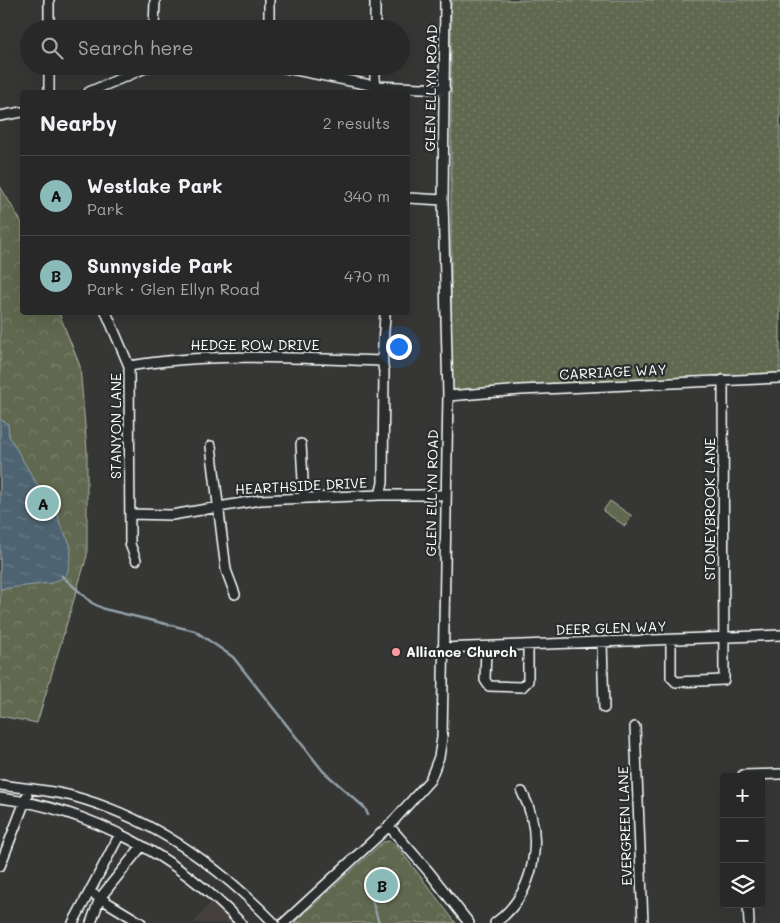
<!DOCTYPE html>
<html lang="en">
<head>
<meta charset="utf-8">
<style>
  body { margin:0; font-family:Mali,sans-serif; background:#343434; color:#f1f3f6 }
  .controls { position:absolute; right:15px; bottom:15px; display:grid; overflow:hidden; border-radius:5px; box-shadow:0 5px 20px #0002 }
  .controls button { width:45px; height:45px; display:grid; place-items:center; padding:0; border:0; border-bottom:1px solid #444445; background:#282828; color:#f1f3f6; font:25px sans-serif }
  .you { position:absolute; left:398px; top:346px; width:18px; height:18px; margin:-12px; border:4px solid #fff; border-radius:50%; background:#1a73e8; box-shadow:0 0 0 8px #1a73e833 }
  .badge { display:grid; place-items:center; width:32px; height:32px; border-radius:50%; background:#8bbbb9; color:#111; font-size:16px; font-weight:700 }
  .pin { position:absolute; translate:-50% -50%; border:2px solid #fff; box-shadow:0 1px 5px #0006 }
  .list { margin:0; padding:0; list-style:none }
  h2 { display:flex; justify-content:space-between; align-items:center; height:65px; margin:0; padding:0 20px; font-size:21px }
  h2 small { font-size:16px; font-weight:400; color:#a5a6a8 }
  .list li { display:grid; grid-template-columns:32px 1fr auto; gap:15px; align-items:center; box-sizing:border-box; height:80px; padding:0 20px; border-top:1px solid #444445 }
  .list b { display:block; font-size:19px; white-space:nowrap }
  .list p { margin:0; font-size:16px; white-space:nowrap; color:#a5a6a8 }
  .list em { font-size:16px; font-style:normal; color:#a5a6a8 }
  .icon { flex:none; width:28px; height:28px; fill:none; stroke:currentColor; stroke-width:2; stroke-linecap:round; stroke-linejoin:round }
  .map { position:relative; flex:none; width:780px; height:923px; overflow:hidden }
  .search { position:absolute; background:#282828; box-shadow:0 5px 20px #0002; left:20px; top:20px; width:390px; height:55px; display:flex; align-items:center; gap:12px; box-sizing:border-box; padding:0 18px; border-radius:28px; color:#a5a6a8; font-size:19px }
  .panel { position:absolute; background:#282828; box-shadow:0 5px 20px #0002; left:20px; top:90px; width:390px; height:225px; border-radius:5px }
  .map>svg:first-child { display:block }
  .built { fill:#45413d }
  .grass { fill:url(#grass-dots); stroke:#b0b4a7 }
  .park { fill:url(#park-crowns); stroke:#b0b4a7 }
  .garden { fill:#60684f; stroke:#b0b4a7 }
  .water { fill:url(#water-ripples); stroke:#94a2aa }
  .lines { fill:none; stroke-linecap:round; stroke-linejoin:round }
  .stream { stroke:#94a2aa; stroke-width:2.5 }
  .minor-casing { stroke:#fff; stroke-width:12 }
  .minor { stroke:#2a2d2e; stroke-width:9 }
  .poi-dot { fill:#ff9aa2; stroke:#2a2d2e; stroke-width:2 }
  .labels { text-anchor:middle; stroke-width:4.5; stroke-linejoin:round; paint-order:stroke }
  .street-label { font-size:14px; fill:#fff; stroke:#2a2d2e }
  .poi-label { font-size:14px; font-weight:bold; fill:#fff; stroke:#2a2d2e; text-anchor:start }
</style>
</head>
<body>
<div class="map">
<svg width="780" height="923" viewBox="0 0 780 923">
  <defs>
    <pattern id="grass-dots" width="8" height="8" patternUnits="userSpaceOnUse" patternTransform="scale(1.25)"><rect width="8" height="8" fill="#60684f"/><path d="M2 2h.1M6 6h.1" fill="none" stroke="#787f69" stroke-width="1.8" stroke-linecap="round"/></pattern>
    <pattern id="park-crowns" width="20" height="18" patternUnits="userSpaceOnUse" patternTransform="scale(1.25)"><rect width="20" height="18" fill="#60684f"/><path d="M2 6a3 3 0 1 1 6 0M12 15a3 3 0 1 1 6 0" fill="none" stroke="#787f69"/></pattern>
    <pattern id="water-ripples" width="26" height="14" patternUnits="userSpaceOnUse" patternTransform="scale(1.25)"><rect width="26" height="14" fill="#4d6471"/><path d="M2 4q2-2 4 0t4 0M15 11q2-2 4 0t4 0" fill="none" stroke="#687b86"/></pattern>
  </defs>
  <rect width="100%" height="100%" fill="#363635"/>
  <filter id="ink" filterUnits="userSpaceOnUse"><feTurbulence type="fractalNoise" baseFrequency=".02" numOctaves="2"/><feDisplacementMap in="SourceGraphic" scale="10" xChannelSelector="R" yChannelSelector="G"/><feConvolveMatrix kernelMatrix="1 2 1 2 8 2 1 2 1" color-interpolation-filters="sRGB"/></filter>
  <g filter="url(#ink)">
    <!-- built -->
    <path class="built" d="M213,899l25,24h-44z"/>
    <!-- grass -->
    <path class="grass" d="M451,0h329v373l-329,17z"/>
    <!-- park -->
    <path class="park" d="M0,186l22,37v89l37,1 21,53 7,84v106l-50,167 -37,-7z
      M390,841l7,5 59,77h-162l89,-81z"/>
    <!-- garden -->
    <path class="garden" d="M610,501l22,15 -7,10 -22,-15z"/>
    <!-- water -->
    <path class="water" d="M0,419l8,5 1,12 27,47 10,9 11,19 3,13 11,22v5l-3,20 -3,6 -13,6 -52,6z"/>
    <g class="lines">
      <!-- stream -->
      <path class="stream" d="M62,576l30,27 12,6 91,22 38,26 90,114 42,37 3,7
        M365,878l14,45"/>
      <defs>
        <path id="minor" d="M49,29v-29
          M154,29l1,-29
          M269,29v-29
          M375,29v-29
          M276,66l99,20 70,3
          M375,86v-20
          M49,92v-26
          M89,92l61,-26
          M0,116l22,-4
          M408,198l35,2
          M106,312l23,54 1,178 6,16
          M129,366c84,-14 168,-8 252,-5
          M448,396l73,-6 259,-12
          M301,444l3,54
          M211,446l15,124 9,24
          M380,495l3,-12 1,-112c-4,-13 1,-42 1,-59
          M130,514l42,1 88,-15 120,-5h65
          M671,640v37l5,5 48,-2 -1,-300
          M602,643l2,65
          M486,647l-1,33 4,6 33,1 6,-6v-36
          M442,648l338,-13
          M635,727l8,196
          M743,775l37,-1
          M0,785c24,3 48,5 72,11 78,21 146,69 202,127
          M0,798c91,11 178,59 241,125
          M389,826l40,46 40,51
          M0,866l27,-70
          M95,895l46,28
          M748,904l1,19
          M73,923l47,-89
          M91,923l9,-25 41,-51
          M284,923l105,-97 41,-46 9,-23 3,-19 6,-342 -5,-196 2,-200
          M495,923c41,-30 50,-87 27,-131"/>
      </defs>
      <!-- minor casing -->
      <use href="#minor" class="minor-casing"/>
      <!-- minor -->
      <use href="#minor" class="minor"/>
    </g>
  </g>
  <!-- markers -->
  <circle class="poi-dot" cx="396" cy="652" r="5"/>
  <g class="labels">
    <!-- street labels -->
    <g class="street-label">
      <text transform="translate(431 88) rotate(-89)" y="5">GLEN ELLYN ROAD</text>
      <text x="255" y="350">HEDGE ROW DRIVE</text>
      <text transform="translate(613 372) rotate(-3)" y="5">CARRIAGE WAY</text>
      <text transform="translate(116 426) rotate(-90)" y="5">STANYON LANE</text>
      <text transform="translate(301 486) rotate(-3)" y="5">HEARTHSIDE DRIVE</text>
      <text transform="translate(432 493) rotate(-89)" y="5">GLEN ELLYN ROAD</text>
      <text transform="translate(710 509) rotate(-90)" y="5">STONEYBROOK LANE</text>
      <text transform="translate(611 628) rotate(-2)" y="5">DEER GLEN WAY</text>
      <text transform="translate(625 826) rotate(-92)" y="5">EVERGREEN LANE</text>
    </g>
    <!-- poi labels -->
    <g class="poi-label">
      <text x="406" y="657">Alliance Church</text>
    </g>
  </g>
</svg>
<div class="controls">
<button>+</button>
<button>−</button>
<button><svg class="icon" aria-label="layers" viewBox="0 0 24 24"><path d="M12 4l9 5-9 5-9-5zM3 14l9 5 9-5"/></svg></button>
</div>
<div class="you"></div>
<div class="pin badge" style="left:43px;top:503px">A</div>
<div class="pin badge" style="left:382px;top:885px">B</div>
<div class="search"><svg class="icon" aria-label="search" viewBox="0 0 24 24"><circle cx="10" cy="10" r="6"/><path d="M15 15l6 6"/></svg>Search here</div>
<section class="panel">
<h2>Nearby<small>2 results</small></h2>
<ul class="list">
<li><span class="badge">A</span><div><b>Westlake Park</b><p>Park</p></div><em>340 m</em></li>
<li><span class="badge">B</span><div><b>Sunnyside Park</b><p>Park · Glen Ellyn Road</p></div><em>470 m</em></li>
</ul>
</section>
</div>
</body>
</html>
